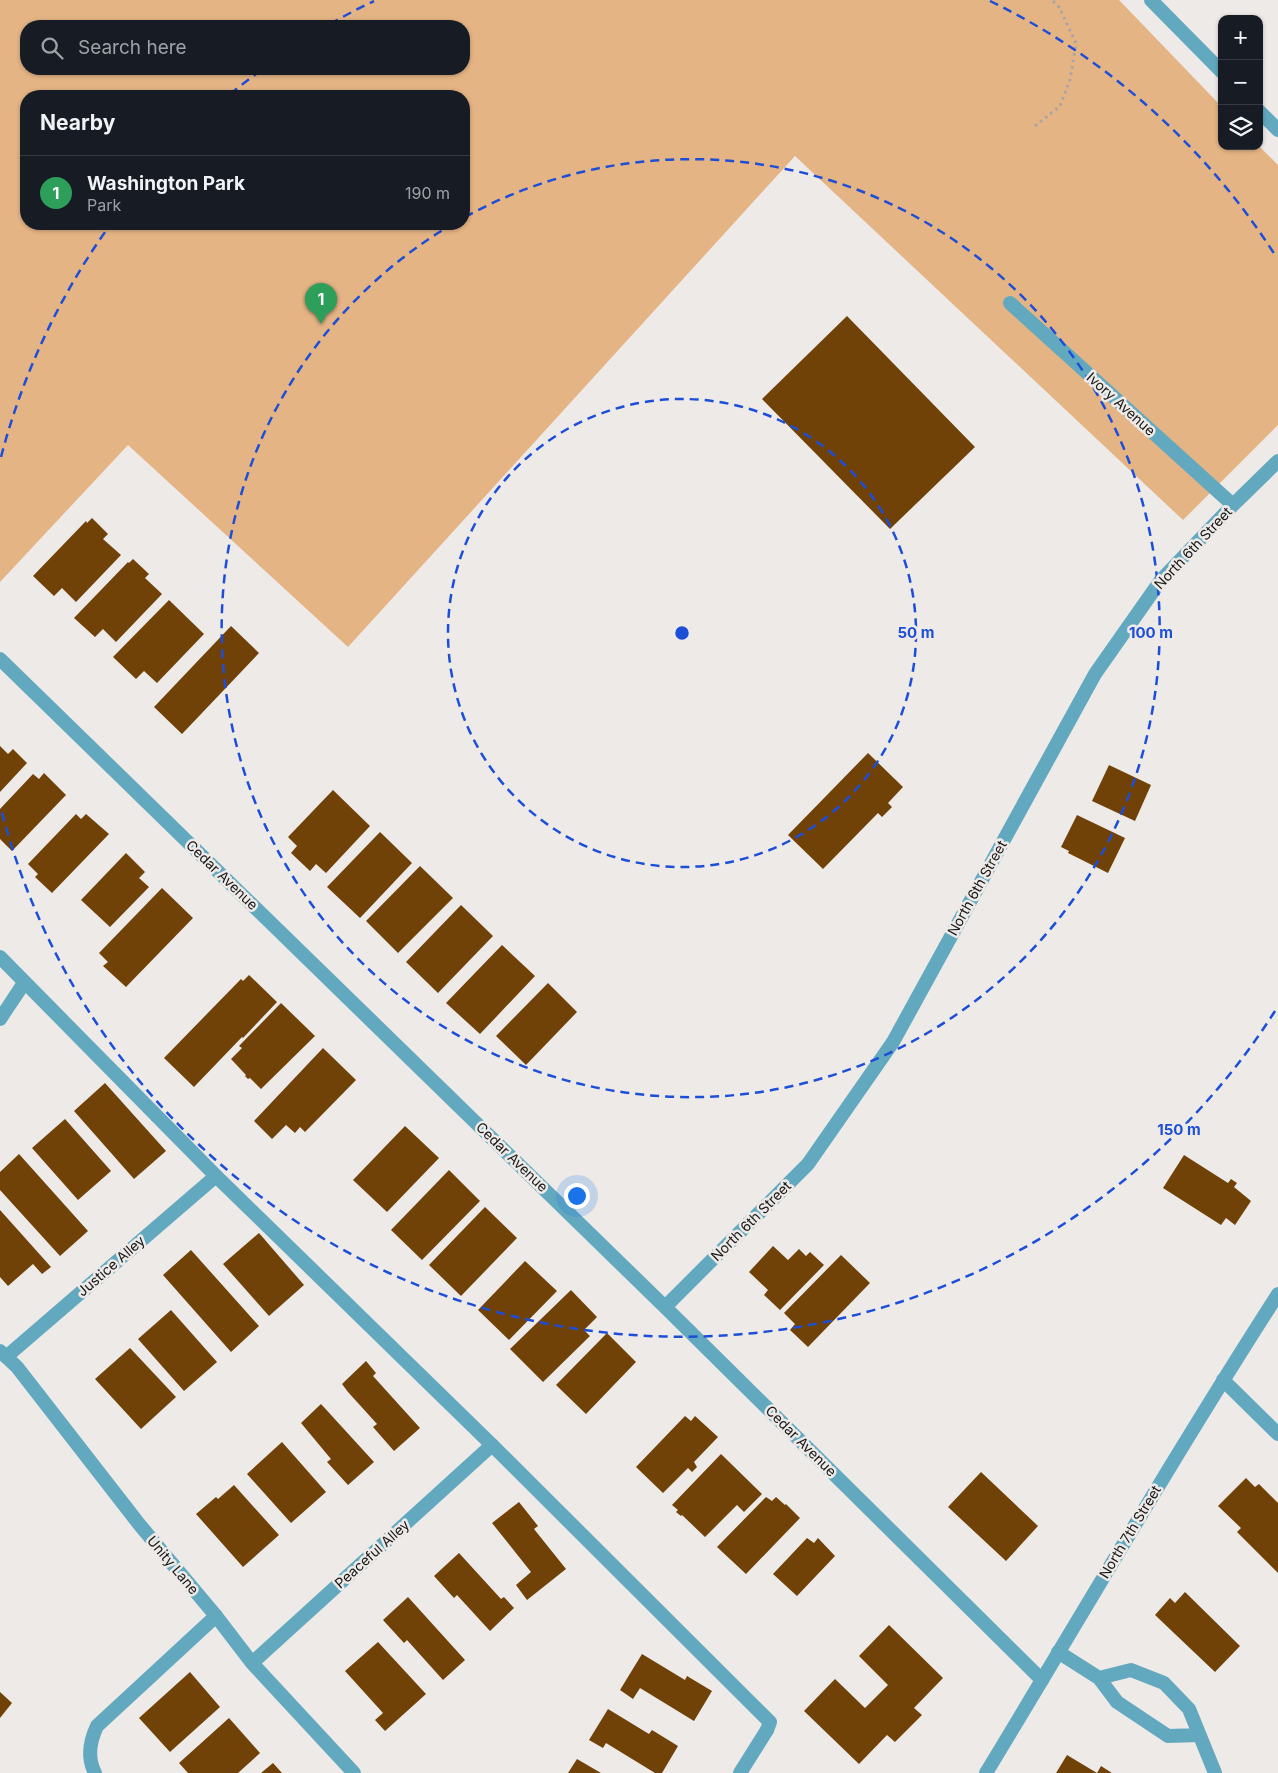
<!DOCTYPE html>
<html lang="en">
<head>
<meta charset="utf-8">
<style>
  body { margin:0; font-family:Inter,sans-serif; background:#242831; color:#f1f3f6 }
  .controls { position:absolute; right:15px; top:15px; display:grid; overflow:hidden; border-radius:10px; box-shadow:0 1px 4px #0004 }
  .controls button { width:45px; height:45px; display:grid; place-items:center; padding:0; border:0; border-bottom:1px solid #363941; background:#171b24; color:#f1f3f6; font:25px sans-serif }
  .you { position:absolute; left:576px; top:1195px; width:18px; height:18px; margin:-12px; border:4px solid #fff; border-radius:50%; background:#1a73e8; box-shadow:0 0 0 8px #1a73e833 }
  .badge { display:grid; place-items:center; width:32px; height:32px; border-radius:50%; background:#ea580c; color:#fff; font-size:16px; font-weight:700 }
  .pin { position:absolute; translate:-50% -41px; filter:drop-shadow(0 1px 2px #0008) }
  .pin::after { content:''; position:absolute; top:26px; width:18px; height:15px; background:inherit; clip-path:polygon(0 0,100% 0,50% 100%) }
  .list { margin:0; padding:0; list-style:none }
  h2 { display:flex; justify-content:space-between; align-items:center; height:65px; margin:0; padding:0 20px; font-size:21px }
  h2 small { font-size:16px; font-weight:400; color:#9ea1a6 }
  .list li { display:grid; grid-template-columns:32px 1fr auto; gap:15px; align-items:center; box-sizing:border-box; height:75px; padding:0 20px; border-top:1px solid #363941 }
  .list b { display:block; font-size:19px; white-space:nowrap }
  .list p { margin:0; font-size:16px; white-space:nowrap; color:#9ea1a6 }
  .list em { font-size:16px; font-style:normal; color:#9ea1a6 }
  .icon { flex:none; width:28px; height:28px; fill:none; stroke:currentColor; stroke-width:2; stroke-linecap:round; stroke-linejoin:round }
  .map { position:relative; flex:none; width:1278px; height:1773px; overflow:hidden }
  .search { position:absolute; background:#171b24; box-shadow:0 1px 4px #0004; left:20px; top:20px; width:450px; height:55px; display:flex; align-items:center; gap:12px; box-sizing:border-box; padding:0 18px; border-radius:20px; color:#9ea1a6; font-size:19px }
  .panel { position:absolute; background:#171b24; box-shadow:0 1px 4px #0004; left:20px; top:90px; width:450px; height:140px; border-radius:20px }
  .map>svg:first-child { display:block }
  .green { fill:#e5b485; fill-rule:evenodd }
  .building { fill:#714207 }
  .lines { fill:none; stroke-linecap:round; stroke-linejoin:round }
  .path { stroke:#a8a5a4; stroke-width:3; stroke-dasharray:2.5 4; stroke-linecap:butt }
  .service { stroke:#62a9c0; stroke-width:14 }
  .minor { stroke:#62a9c0; stroke-width:14 }
  .tertiary { stroke:#62a9c0; stroke-width:14 }
  .ring { fill:none; stroke:#1d4ed8; stroke-width:2.5; stroke-dasharray:9 6 }
  .labels { text-anchor:middle; stroke-width:5; stroke-linejoin:round; paint-order:stroke }
  .street-label { font-size:14px; fill:#181716; stroke:#edeae8 }
  .centre { fill:#1d4ed8; stroke:#edeae8; stroke-width:2.5 }
  .ring-label { font-size:15px; text-anchor:middle; font-weight:bold; fill:#1d4ed8; stroke:#edeae8; stroke-width:5; stroke-linejoin:round; paint-order:stroke }
</style>
</head>
<body>
<div class="map">
<svg width="1278" height="1773" viewBox="0 0 1278 1773">
  <rect width="100%" height="100%" fill="#edeae8"/>
  <!-- green -->
  <path class="green" d="M0,0h1119l103,107v39h37l19,19v260l-95,95 -388,-364 -447,491 -220,-202 -128,137zM26,26h438v43h-438zM26,96h438v128h-438z"/>
  <!-- building -->
  <path class="building" d="M847,316l128,131 -85,82 -128,-130z
    M92,518l16,16 -5,5 18,16 -45,47 -14,-14 -8,8 -21,-20 53,-55 1,2z
    M133,559l16,15 -4,4 17,16 -46,48 -13,-13 -8,8 -21,-19 54,-56 1,1z
    M169,600l35,34 -47,49 -13,-12 -8,8 -23,-22z
    M231,626l28,27 -77,81 -28,-27z
    M0,746l8,8 5,-5 14,14 -27,29z
    M868,753l35,34 -15,16 4,4 -10,10 -4,-4 -55,56 -35,-34z
    M1109,765l42,20 -16,36 -43,-20z
    M44,773l22,22 -54,56 -12,-12v-30l33,-35 6,5z
    M333,790l37,36 -44,47 -10,-9 -6,7 -19,-18 6,-7 -9,-9z
    M76,814l5,5 5,-5 23,20 -57,59 -17,-16 3,-3 -10,-10z
    M1077,815l48,23 -17,35 -40,-20 1,-2 -8,-4z
    M380,832l32,31 -52,55 -33,-31z
    M126,853l19,19 -6,6 10,9 -39,40 -29,-27z
    M420,866l33,32 -55,55 -32,-32z
    M162,888l31,30 -67,69 -23,-21 5,-4 -9,-9z
    M461,905l32,31 -55,57 -32,-31z
    M502,945l33,31 -55,58 -34,-31z
    M249,975l28,27 -34,36 -1,-1 -48,50 -30,-29 77,-79 2,2z
    M548,983l29,29 -51,53 -30,-29z
    M281,1003l34,33 -54,53 -11,-11 -2,1 -3,-3 1,-1 -15,-16 11,-11 -3,-2z
    M323,1048l33,32 -51,52 -5,-5 -5,6 -9,-8 -14,14 -18,-18z
    M105,1083l61,68 -32,28 -60,-68z
    M65,1119l46,52 -33,29 -46,-52z
    M405,1126l34,32 -52,54 -34,-32z
    M19,1154l69,77 -28,25 -60,-66v-18z
    M1184,1155l44,28 3,-4 6,4 -3,4 17,14 -16,24 -9,-7 -5,7 -58,-37z
    M449,1170l31,31 -58,59 -31,-30z
    M485,1207l32,31 -56,58 -32,-31z
    M0,1210l51,57 -9,7 -9,-10 -25,22 -8,-9z
    M259,1233l45,52 -35,31 -46,-52z
    M773,1246l15,14 11,-11 7,7 4,-4 14,13 -44,45 -16,-15 4,-5 -19,-18z
    M191,1250l68,76 -28,26 -68,-77z
    M841,1255l29,28 -62,64 -18,-17 5,-6 -11,-11z
    M525,1261l32,30 -48,49 -31,-30z
    M571,1290l26,27 -13,13 6,6 -47,46 -33,-33z
    M171,1310l46,52 -33,29 -46,-52z
    M607,1333l29,29 -50,52 -30,-29z
    M130,1348l46,49 -35,32 -46,-50z
    M366,1361l10,12 -3,3 47,52 -26,23 -21,-24 4,-3 -29,-32 -6,-8z
    M321,1404l53,58 -26,23 -21,-23 4,-3 -30,-36z
    M685,1416l6,5 4,-5 23,21 -24,25 3,5 -5,5 -4,-4 -25,25 -27,-26z
    M282,1442l44,50 -35,31 -44,-49z
    M721,1454l41,40 -18,18 -7,-7 -32,32 -23,-22 -1,1 -5,-4 2,-2 -6,-5z
    M981,1472l57,54 -32,35 -58,-54z
    M1246,1478l9,9 4,-3 19,19v70l-41,-41 4,-4 -23,-22z
    M234,1485l45,50 -36,32 -47,-53 20,-17 2,2z
    M766,1497l6,4 4,-4 9,8 1,-1 14,14 -54,56 -29,-27z
    M519,1502l19,24 -4,3 32,40 -39,31 -11,-15 15,-13 -39,-49z
    M807,1538l7,5 4,-5 17,18 -38,40 -24,-22z
    M459,1553l42,46 3,-2 10,11 -24,23 -33,-36 -3,3 -20,-22z
    M1185,1592l55,54 -25,26 -60,-57 15,-17 5,5z
    M408,1597l57,63 -22,20 -36,-40 -3,3 -21,-23z
    M889,1625l54,53 -29,30 8,7 -27,27 -8,-7 -28,29 -55,-53 31,-32 30,29 23,-23 -29,-29z
    M378,1642l48,52 -41,37 -10,-11 8,-7 -38,-42z
    M642,1654l43,26 2,-4 25,15 -18,30 -54,-33 -7,11 -13,-9z
    M190,1672l30,35 -50,45 -31,-34z
    M0,1692l12,11 -12,15z
    M608,1709l41,25 3,-4 26,16 -16,27h-7l-49,-30 -3,5 -14,-8z
    M229,1718l31,35 -22,20h-50l-9,-10z
    M1067,1755l30,18 4,-7 11,7h-56z
    M577,1759l24,14h-33z
    M273,1763l9,10h-21z"/>
  <g class="lines">
    <!-- path -->
    <path class="path" d="M1035,126l25,-20 10,-26 6,-37 -17,-36 -7,-7"/>
    <!-- service -->
    <path class="service" d="M0,957l216,219 276,269 278,277 -3,8
      M95,1773c-8,-15 -5,-32 2,-47l119,-110"/>
    <!-- minor -->
    <path class="minor" d="M1151,0l71,72
      M1259,111l19,19
      M1010,303l223,202
      M0,659l665,648 377,373
      M0,1019l24,-36
      M665,1307l143,-143 85,-122 202,-368 66,-94 72,-75 45,-44
      M0,1351l17,16 122,157 77,92 36,47 102,110
      M6,1357l210,-181
      M1223,1380l55,54
      M1058,1652l41,26 18,24 51,34 31,-1
      M252,1663l240,-218
      M1099,1678l32,-8 33,13 25,26 26,64
      M740,1773l27,-43"/>
    <!-- tertiary -->
    <path class="tertiary" d="M986,1773c97,-160 191,-322 292,-479"/>
  </g>
  <!-- distance rings -->
  <g class="ring">
    <circle cx="682" cy="633" r="234"/>
    <path d="M465 217A469 469 0 1 1 451 225"/>
    <path d="M1275 1011A703 703 0 0 1 1 809M1 457A703 703 0 0 1 110 225M230 94A703 703 0 0 1 259 72M330 24A703 703 0 0 1 374 1M990 1A703 703 0 0 1 1275 255"/>
  </g>
  <g class="labels">
    <!-- street labels -->
    <g class="street-label">
      <text transform="translate(1121 404) rotate(42)" y="5">Ivory Avenue</text>
      <text transform="translate(1193 548) rotate(-47)" y="5">North 6th Street</text>
      <text transform="translate(222 875) rotate(44)" y="5">Cedar Avenue</text>
      <text transform="translate(977 888) rotate(-61)" y="5">North 6th Street</text>
      <text transform="translate(512 1157) rotate(44)" y="5">Cedar Avenue</text>
      <text transform="translate(751 1221) rotate(-45)" y="5">North 6th Street</text>
      <text transform="translate(111 1266) rotate(-41)" y="5">Justice Alley</text>
      <text transform="translate(801 1441) rotate(45)" y="5">Cedar Avenue</text>
      <text transform="translate(1130 1532) rotate(-59)" y="5">North 7th Street</text>
      <text transform="translate(372 1554) rotate(-42)" y="5">Peaceful Alley</text>
      <text transform="translate(173 1565) rotate(50)" y="5">Unity Lane</text>
    </g>
  </g>
  <circle cx="682" cy="633" r="8" class="centre"/>
  <g class="ring-label">
    <text x="916" y="638">50 m</text>
    <text x="1151" y="638">100 m</text>
    <text x="1179" y="1135">150 m</text>
  </g>
</svg>
<div class="controls">
<button>+</button>
<button>−</button>
<button><svg class="icon" aria-label="layers" viewBox="0 0 24 24"><path d="M12 4l9 5-9 5-9-5zM3 14l9 5 9-5"/></svg></button>
</div>
<div class="you"></div>
<div class="pin badge" style="left:321px;top:324px;background:#2e9e5b">1</div>
<div class="search"><svg class="icon" aria-label="search" viewBox="0 0 24 24"><circle cx="10" cy="10" r="6"/><path d="M15 15l6 6"/></svg>Search here</div>
<section class="panel">
<h2>Nearby<small></small></h2>
<ul class="list">
<li><span class="badge" style="background:#2e9e5b">1</span><div><b>Washington Park</b><p>Park</p></div><em>190 m</em></li>
</ul>
</section>
</div>
</body>
</html>
